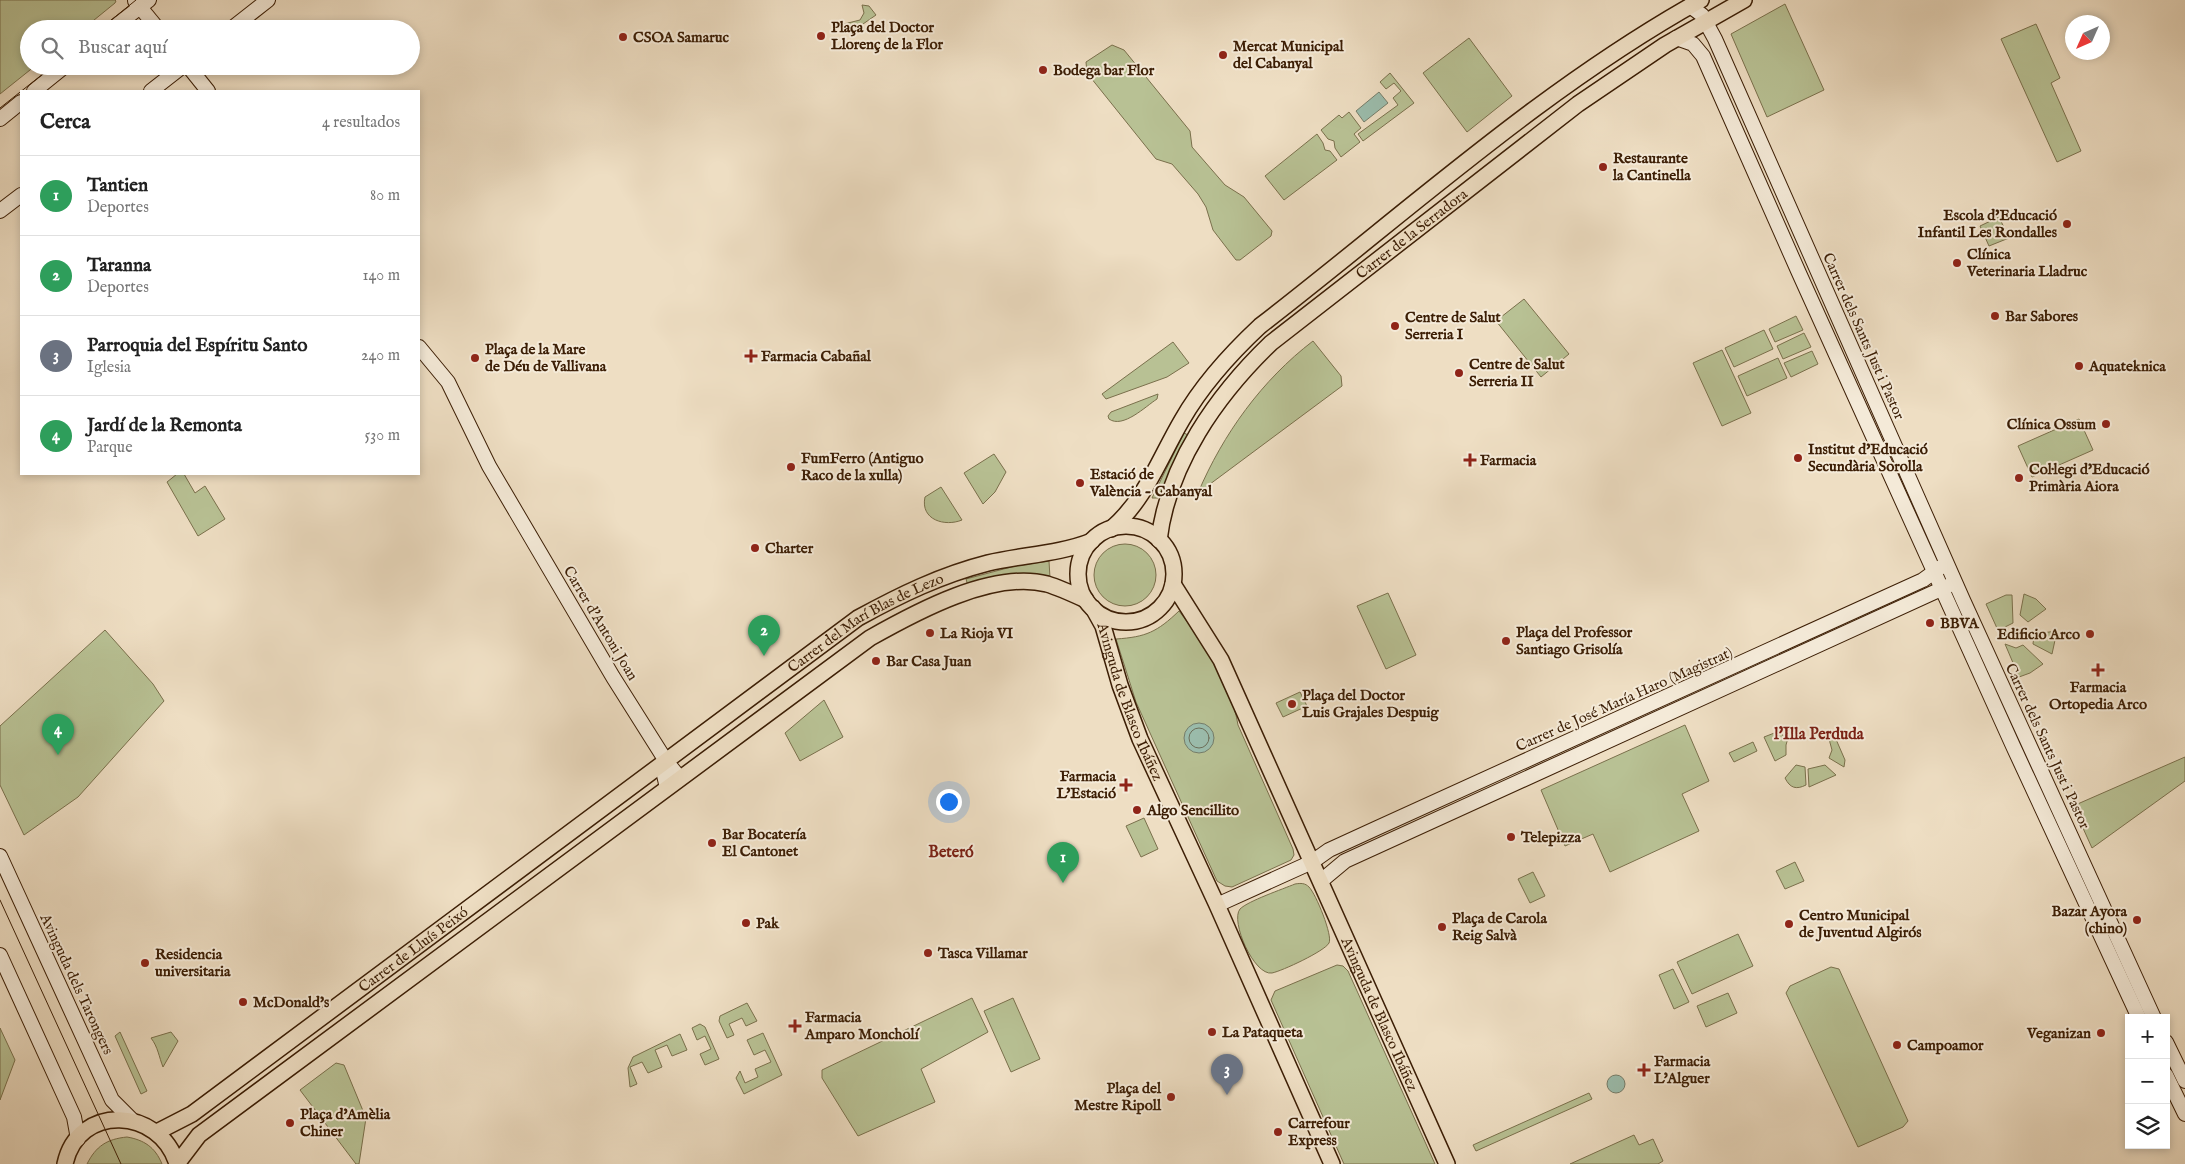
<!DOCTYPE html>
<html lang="es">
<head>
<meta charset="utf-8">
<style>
	:root { --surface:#fff; --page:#f6f6f6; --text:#222; --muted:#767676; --line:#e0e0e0; --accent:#b45309 }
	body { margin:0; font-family:"IM FELL English",serif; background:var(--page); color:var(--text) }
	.controls { position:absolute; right:15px; bottom:15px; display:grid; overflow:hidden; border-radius:0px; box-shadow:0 2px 8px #0003 }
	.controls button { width:45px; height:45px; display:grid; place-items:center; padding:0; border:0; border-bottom:1px solid var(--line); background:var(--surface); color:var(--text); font:25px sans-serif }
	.compass { position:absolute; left:2065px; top:15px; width:45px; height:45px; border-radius:50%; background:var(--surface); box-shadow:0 2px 8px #0003; rotate:225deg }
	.you { position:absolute; left:948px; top:801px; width:18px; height:18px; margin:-12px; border:4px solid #fff; border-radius:50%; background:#1a73e8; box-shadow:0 0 0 8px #1a73e833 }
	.badge { display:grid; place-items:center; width:32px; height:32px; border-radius:50%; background:var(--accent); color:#fff; font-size:16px; font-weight:700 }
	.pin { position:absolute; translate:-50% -41px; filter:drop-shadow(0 1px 2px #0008) }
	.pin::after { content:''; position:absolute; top:26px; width:18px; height:15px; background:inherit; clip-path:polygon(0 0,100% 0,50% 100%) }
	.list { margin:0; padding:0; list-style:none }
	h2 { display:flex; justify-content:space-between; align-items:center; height:65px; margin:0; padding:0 20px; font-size:21px }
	h2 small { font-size:16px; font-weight:400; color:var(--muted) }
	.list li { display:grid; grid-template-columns:32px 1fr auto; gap:15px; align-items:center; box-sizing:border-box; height:80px; padding:0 20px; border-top:1px solid var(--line) }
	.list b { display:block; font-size:19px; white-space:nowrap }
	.list p { margin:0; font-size:16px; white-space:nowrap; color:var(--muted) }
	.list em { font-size:16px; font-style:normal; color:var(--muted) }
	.icon { flex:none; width:28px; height:28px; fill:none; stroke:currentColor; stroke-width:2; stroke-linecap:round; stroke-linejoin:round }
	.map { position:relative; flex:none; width:2185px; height:1164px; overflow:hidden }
	.search { position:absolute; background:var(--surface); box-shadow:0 2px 8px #0003; left:20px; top:20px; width:400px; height:55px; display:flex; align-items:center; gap:12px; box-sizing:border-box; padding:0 18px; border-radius:28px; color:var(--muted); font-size:19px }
	.panel { position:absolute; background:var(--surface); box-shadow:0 2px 8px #0003; left:20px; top:90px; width:400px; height:385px; border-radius:0px }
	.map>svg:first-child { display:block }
	.green { fill:#b8c194; stroke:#7a704c }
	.water { fill:#9bbdad; stroke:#757d6a }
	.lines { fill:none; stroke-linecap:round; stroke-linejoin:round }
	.shore { stroke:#6c6e59; stroke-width:1 }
	.secondary-casing { stroke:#3c1e05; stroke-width:16 }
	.primary-casing { stroke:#3c1e05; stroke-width:18 }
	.secondary { stroke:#f4ead8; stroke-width:14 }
	.primary { stroke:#eedec3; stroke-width:15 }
	.tram { stroke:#3c1e05; stroke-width:1 }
	.poi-dot { fill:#8f2418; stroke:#f4ead8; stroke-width:2 }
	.labels { text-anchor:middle; stroke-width:4; stroke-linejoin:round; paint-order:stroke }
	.poi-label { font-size:15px; font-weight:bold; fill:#3c1e05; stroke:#f4ead8; text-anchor:start }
	.street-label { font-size:15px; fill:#3c1e05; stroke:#f4ead8 }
	.neighbourhood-label { font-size:16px; font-weight:bold; fill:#7a1f14; stroke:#f4ead8 }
</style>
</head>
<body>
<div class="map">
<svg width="2185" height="1164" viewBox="0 0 2185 1164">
	<rect width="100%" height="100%" fill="#eedec3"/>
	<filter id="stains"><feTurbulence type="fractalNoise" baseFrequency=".004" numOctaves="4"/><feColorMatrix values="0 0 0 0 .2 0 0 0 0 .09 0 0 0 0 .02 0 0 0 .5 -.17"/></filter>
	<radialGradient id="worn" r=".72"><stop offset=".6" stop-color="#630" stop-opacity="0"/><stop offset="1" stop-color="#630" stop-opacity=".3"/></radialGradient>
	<g class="green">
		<polygon points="0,0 115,0 116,1 115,3 83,29 29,29 29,66 35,66 0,94"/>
		<polygon points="1785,4 1824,90 1767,117 1731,34"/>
		<polygon points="862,5 869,6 876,15 850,33 844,24 860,20 864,13"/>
		<polygon points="2036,24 2060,78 2051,83 2081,151 2057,162 2001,39"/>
		<polygon points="1469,38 1512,96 1467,132 1423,73"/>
		<polygon points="1112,45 1124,50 1190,131 1192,147 1225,185 1244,197 1272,231 1271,236 1240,260 1236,260 1213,230 1206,207 1198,194 1172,164 1156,159 1087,73 1086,62"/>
		<polygon points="1390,73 1414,103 1363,141 1358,134 1398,105 1393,98 1401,91 1394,83 1386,89 1380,82"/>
		<polygon points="1349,112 1361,128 1354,134 1360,142 1341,157 1335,148 1334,141 1328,139 1321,130 1339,115 1342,118"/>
		<polygon points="1317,134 1323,143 1325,150 1330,151 1337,160 1284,200 1265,176"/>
		<polygon points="1999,217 2009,238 1989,246 1980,226"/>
		<polygon points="1524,299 1569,354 1541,377 1496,321"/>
		<polygon points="1796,316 1803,330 1775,342 1769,329"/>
		<polygon points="1764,330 1773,349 1734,367 1725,348"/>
		<polygon points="1804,333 1811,347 1783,359 1777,346"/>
		<path d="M 1313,341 L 1341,376 L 1342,386 L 1198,493 C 1223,434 1262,380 1313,341 Z"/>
		<polygon points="1173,342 1189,363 1167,377 1106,399 1102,394"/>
		<polygon points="1722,350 1751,413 1722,426 1693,363"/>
		<polygon points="1812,351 1818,364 1791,377 1784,363"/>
		<polygon points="1778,358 1787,378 1747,396 1738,376"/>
		<path d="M 1158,394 L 1157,399 C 1146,406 1123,429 1109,419 L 1108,416 L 1111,412 Z"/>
		<polygon points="2079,419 2093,450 2032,477 2018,446"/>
		<polygon points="1184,433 1188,435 1158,498 1152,498"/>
		<polygon points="994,454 1006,472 995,492 983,504 964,473"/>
		<polygon points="177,474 184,474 195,493 205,486 225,519 198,536 167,482"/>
		<path d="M 941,487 L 962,520 C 945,527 920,520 925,497 Z"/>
		<circle cx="1125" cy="575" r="31"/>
		<polygon points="1049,561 1050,578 1025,574 968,586 966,579 1015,566"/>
		<polygon points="1388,593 1416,655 1386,669 1357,606"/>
		<polygon points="2024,594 2036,599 2046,609 2028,622 2020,615"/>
		<polygon points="2006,595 2012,595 2013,623 2005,627 2001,637 1986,604"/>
		<path d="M 1179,611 C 1205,645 1231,683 1238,725 L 1293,849 L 1294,855 L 1291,860 L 1232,887 L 1225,886 L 1217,881 L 1136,702 L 1116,639 C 1146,637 1157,632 1179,611 Z"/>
		<polygon points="105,630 153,684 164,701 78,797 24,835 0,785 0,726"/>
		<polygon points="2057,631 2052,654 2033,644 2034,634"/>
		<polygon points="2005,644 2016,648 2023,645 2043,664 2030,673 2019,677"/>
		<polygon points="1300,692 1307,706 1283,717 1276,703"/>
		<polygon points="824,700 843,737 800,761 785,733"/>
		<polygon points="1685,725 1709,781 1682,794 1699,831 1610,872 1593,834 1565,846 1541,790"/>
		<polygon points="1777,732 1788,738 1786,745 1786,755 1775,761 1764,737"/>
		<polygon points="1835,737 1845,760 1844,767 1829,758 1832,750 1829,739"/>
		<polygon points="1753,742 1757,751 1734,762 1729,753"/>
		<polygon points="2185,757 2185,781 2092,848 2073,806"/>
		<path d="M 1796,765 L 1805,767 L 1806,785 C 1796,790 1790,788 1785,778 Z"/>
		<polygon points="1825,765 1836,775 1809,787 1808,769"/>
		<polygon points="1144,818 1158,849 1141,857 1126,826"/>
		<polygon points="1795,862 1804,881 1785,889 1776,871"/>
		<polygon points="1533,872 1545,896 1530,903 1518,879"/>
		<path d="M 1295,884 C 1301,883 1305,883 1309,887 C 1316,894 1333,936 1329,943 C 1325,951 1282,971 1272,973 C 1254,976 1230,921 1240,909 C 1248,901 1283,889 1295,884 Z"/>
		<polygon points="1738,934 1753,966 1692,994 1677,962"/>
		<polygon points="1337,965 1343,966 1348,971 1435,1164 1344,1164 1271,1000 1275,991"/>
		<polygon points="1831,967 1839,969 1908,1121 1903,1127 1858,1147 1786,993 1790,986"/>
		<polygon points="1673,969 1689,1002 1674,1009 1659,975"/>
		<polygon points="1728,993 1737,1013 1706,1027 1697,1006"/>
		<polygon points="972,998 988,1032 921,1069 935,1102 858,1136 822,1078 822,1070"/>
		<polygon points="1013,998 1040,1059 1011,1072 984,1011"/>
		<polygon points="747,1003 757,1021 746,1026 742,1018 729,1024 734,1035 727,1038 719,1021 720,1016"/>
		<polygon points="700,1024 705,1027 719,1059 705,1065 700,1054 711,1049 705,1036 697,1040 692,1028"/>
		<polygon points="0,1028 15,1060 0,1100"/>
		<polygon points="120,1032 147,1091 141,1094 115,1036"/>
		<path d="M 171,1032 L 178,1041 L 163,1067 C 159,1057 158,1047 151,1038 Z"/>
		<polygon points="763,1033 782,1075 744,1094 736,1078 740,1071 745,1083 758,1077 755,1069 771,1062 765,1050 754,1055 747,1040"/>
		<polygon points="680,1034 687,1050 672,1056 667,1045 655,1050 662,1067 648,1073 642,1062 630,1067 637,1084 630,1087 628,1068 633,1057"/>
		<polygon points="336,1063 344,1065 366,1118 359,1164 356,1164 300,1090"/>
		<polygon points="1589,1093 1592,1099 1476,1151 1473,1145"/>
		<polygon points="1634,1135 1639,1145 1653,1139 1663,1161 1658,1164 1570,1164"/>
		<path d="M 127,1137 C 144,1140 155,1147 162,1164 L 87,1164 C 96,1146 107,1139 127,1137 Z"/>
	</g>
	<g class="water">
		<polygon points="1379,92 1388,103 1364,122 1356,111"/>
		<circle cx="1199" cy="738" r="15"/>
		<circle cx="1616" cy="1084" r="9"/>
	</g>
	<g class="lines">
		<circle class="shore" cx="1199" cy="738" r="10"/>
		<g class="secondary-casing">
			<g id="secondary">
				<polyline points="135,1 158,29"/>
				<polyline points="1690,6 1702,15 1715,39 1963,600 2154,1018"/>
				<polyline points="112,29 149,0"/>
				<polyline points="231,29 268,0"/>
				<polyline points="1676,38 1693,44 1703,56 1799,273 2013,746 2139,1018"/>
				<polyline points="188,66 208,91"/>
				<polyline points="34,91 65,66"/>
				<polyline points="151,91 183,66"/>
				<polyline points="0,119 21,102"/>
				<polyline points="0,211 21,195"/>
				<polyline points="419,347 448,382 489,466 613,677 666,761 675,772 677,781"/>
				<polyline points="666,761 664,775 667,788"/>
				<polyline points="0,856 112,1100 132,1120"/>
				<polyline points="1321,881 1345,861 1950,585"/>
				<polyline points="1217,905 1312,862 1329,850 1377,828 1923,580 1941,567"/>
				<polyline points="0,955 74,1117 78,1139"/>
				<polyline points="2166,1042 2185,1081"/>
				<polyline points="2166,1075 2185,1114"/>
			</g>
		</g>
		<g class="primary-casing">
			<g id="primary">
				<circle cx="1126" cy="574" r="48"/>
				<path d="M 1111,529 C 1146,499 1159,459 1182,420 C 1202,385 1230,354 1260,326 C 1404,215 1541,89 1701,0"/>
				<path id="s1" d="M 1159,540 C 1168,464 1217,395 1271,343 L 1578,104 L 1665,45 L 1744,0"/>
				<path id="s2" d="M 1173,584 L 1221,660 L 1447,1164"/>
				<path id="s3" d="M 1093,608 L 1103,626 L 1120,685 L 1140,739 L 1217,905 L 1332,1164"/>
				<path id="s4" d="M 157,1132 L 192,1114 L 858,618 C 900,595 941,575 988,563 C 1022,555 1059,554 1092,541"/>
				<path d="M 65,1164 C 78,1103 160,1107 177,1164"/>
				<path d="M 177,1164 L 199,1135 L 870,638 C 916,612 993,570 1047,584 C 1060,588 1073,594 1086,600"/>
			</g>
		</g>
		<use href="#secondary" class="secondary"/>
		<use href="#primary" class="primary"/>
		<g class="tram">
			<polyline points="100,29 136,0"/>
			<polyline points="0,108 53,66"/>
			<polyline points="0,900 121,1164"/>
		</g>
	</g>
	<g class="poi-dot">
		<circle cx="821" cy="36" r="5"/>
		<circle cx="623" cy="37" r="5"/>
		<circle cx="1223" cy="55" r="5"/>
		<circle cx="1043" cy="70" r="5"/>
		<circle cx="1603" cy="167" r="5"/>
		<circle cx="2067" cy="224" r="5"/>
		<circle cx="1957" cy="263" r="5"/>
		<circle cx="1995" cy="316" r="5"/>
		<circle cx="1395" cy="326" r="5"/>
		<path d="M748.5 348.5h5v5h5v5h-5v5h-5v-5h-5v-5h5z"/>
		<circle cx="475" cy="358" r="5"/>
		<circle cx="2079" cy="366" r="5"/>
		<circle cx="1459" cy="373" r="5"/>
		<circle cx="2106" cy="424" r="5"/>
		<circle cx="1798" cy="458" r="5"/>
		<path d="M1467.5 452.5h5v5h5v5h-5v5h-5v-5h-5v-5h5z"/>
		<circle cx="791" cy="467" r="5"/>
		<circle cx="2019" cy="478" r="5"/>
		<circle cx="1080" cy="483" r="5"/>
		<circle cx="755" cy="548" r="5"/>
		<circle cx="1930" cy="623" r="5"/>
		<circle cx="930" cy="633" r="5"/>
		<circle cx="2090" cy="634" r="5"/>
		<circle cx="1506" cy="641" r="5"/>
		<circle cx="876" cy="661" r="5"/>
		<path d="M2095.5 662.5h5v5h5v5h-5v5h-5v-5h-5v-5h5z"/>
		<circle cx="1292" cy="704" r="5"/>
		<path d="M1123.5 777.5h5v5h5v5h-5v5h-5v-5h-5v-5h5z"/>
		<circle cx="1137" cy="810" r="5"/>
		<circle cx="1511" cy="837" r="5"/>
		<circle cx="712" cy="843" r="5"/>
		<circle cx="2137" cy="920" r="5"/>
		<circle cx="746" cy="923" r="5"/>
		<circle cx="1789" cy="924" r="5"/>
		<circle cx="1442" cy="927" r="5"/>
		<circle cx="928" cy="953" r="5"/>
		<circle cx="145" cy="963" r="5"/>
		<circle cx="243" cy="1002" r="5"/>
		<path d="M792.5 1018.5h5v5h5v5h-5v5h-5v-5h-5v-5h5z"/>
		<circle cx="1212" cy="1032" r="5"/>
		<circle cx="2101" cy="1033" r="5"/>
		<circle cx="1897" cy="1045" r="5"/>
		<path d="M1641.5 1062.5h5v5h5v5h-5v5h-5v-5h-5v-5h5z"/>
		<circle cx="1171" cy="1097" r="5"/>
		<circle cx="290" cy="1123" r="5"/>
		<circle cx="1278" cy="1132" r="5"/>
	</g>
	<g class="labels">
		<g class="poi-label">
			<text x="831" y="32">Plaça del Doctor<tspan x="831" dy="17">Llorenç de la Flor</tspan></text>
			<text x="633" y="42">CSOA Samaruc</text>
			<text x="1233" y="51">Mercat Municipal<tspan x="1233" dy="17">del Cabanyal</tspan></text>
			<text x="1053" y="75">Bodega bar Flor</text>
			<text x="1613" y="163">Restaurante<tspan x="1613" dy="17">la Cantinella</tspan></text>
			<text x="2057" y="220" text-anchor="end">Escola d'Educació<tspan x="2057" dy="17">Infantil Les Rondalles</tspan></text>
			<text x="1967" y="259">Clínica<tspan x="1967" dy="17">Veterinaria Lladruc</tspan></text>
			<text x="2005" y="321">Bar Sabores</text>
			<text x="1405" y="322">Centre de Salut<tspan x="1405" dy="17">Serreria I</tspan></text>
			<text x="485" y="354">Plaça de la Mare<tspan x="485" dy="17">de Déu de Vallivana</tspan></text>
			<text x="761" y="361">Farmacia Cabañal</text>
			<text x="1469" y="369">Centre de Salut<tspan x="1469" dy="17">Serreria II</tspan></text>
			<text x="2089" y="371">Aquateknica</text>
			<text x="2096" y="429" text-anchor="end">Clínica Ossum</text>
			<text x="1808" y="454">Institut d'Educació<tspan x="1808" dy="17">Secundària Sorolla</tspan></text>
			<text x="801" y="463">FumFerro (Antiguo<tspan x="801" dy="17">Raco de la xulla)</tspan></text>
			<text x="1480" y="465">Farmacia</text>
			<text x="2029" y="474">Col·legi d'Educació<tspan x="2029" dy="17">Primària Aiora</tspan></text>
			<text x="1090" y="479">Estació de<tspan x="1090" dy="17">València - Cabanyal</tspan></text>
			<text x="765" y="553">Charter</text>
			<text x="1940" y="628">BBVA</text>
			<text x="1516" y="637">Plaça del Professor<tspan x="1516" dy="17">Santiago Grisolía</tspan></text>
			<text x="940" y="638">La Rioja VI</text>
			<text x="2080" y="639" text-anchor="end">Edificio Arco</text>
			<text x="886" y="666">Bar Casa Juan</text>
			<text x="2098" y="692" text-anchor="middle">Farmacia<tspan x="2098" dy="17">Ortopedia Arco</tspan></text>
			<text x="1302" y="700">Plaça del Doctor<tspan x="1302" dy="17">Luis Grajales Despuig</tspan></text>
			<text x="1116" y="781" text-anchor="end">Farmacia<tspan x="1116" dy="17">L'Estació</tspan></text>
			<text x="1147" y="815">Algo Sencillito</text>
			<text x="722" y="839">Bar Bocatería<tspan x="722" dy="17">El Cantonet</tspan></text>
			<text x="1521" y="842">Telepizza</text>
			<text x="2127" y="916" text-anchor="end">Bazar Ayora<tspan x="2127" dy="17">(chino)</tspan></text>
			<text x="1799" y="920">Centro Municipal<tspan x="1799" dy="17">de Juventud Algirós</tspan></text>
			<text x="1452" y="923">Plaça de Carola<tspan x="1452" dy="17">Reig Salvà</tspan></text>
			<text x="756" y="928">Pak</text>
			<text x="938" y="958">Tasca Villamar</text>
			<text x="155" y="959">Residencia<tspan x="155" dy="17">universitaria</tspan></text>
			<text x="253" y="1007">McDonald's</text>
			<text x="805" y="1022">Farmacia<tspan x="805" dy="17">Amparo Moncholí</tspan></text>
			<text x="1222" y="1037">La Pataqueta</text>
			<text x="2091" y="1038" text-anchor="end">Veganizan</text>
			<text x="1907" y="1050">Campoamor</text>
			<text x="1654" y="1066">Farmacia<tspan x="1654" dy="17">L'Alguer</tspan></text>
			<text x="1161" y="1093" text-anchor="end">Plaça del<tspan x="1161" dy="17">Mestre Ripoll</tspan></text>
			<text x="300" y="1119">Plaça d'Amèlia<tspan x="300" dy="17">Chiner</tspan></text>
			<text x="1288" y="1128">Carrefour<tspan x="1288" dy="17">Express</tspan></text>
		</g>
		<g class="street-label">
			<text dy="5" stroke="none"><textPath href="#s1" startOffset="409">Carrer de la Serradora</textPath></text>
			<text transform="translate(1864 336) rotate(66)" y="5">Carrer dels Sants Just i Pastor</text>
			<text transform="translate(601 623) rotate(59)" y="5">Carrer d'Antoni Joan</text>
			<text dy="5" stroke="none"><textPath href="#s4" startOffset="874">Carrer del Marí Blas de Lezo</textPath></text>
			<text transform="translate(1624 699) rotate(-24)" y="5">Carrer de José María Haro (Magistrat)</text>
			<text dy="5" stroke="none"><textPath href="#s3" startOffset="101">Avinguda de Blasco Ibáñez</textPath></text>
			<text transform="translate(2048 746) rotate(65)" y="5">Carrer dels Sants Just i Pastor</text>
			<text dy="5" stroke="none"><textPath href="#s4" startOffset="315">Carrer de Lluís Peixó</textPath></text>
			<text transform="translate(77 984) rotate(65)" y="5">Avinguda dels Tarongers</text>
			<text dy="5" stroke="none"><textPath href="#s2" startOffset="478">Avinguda de Blasco Ibáñez</textPath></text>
		</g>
		<g class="neighbourhood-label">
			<text x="1819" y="739">l'Illa Perduda</text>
			<text x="951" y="857">Beteró</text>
		</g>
	</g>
	<rect width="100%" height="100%" filter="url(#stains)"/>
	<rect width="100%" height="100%" fill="url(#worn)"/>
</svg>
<div class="controls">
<button>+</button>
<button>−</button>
<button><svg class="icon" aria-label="layers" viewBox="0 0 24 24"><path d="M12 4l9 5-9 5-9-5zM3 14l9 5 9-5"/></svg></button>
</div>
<svg class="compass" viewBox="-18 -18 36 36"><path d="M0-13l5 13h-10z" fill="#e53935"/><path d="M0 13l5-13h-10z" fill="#767676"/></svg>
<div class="you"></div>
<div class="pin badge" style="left:1063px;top:883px;background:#2e9e5b">1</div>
<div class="pin badge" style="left:764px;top:656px;background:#2e9e5b">2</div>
<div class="pin badge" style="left:1227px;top:1095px;background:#6b7280">3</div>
<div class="pin badge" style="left:58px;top:755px;background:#2e9e5b">4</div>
<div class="search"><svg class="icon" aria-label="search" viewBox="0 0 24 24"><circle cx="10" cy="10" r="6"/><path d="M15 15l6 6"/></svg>Buscar aquí</div>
<section class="panel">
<h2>Cerca<small>4 resultados</small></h2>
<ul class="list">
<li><span class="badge" style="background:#2e9e5b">1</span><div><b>Tantien</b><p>Deportes</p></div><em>80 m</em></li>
<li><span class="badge" style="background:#2e9e5b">2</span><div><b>Taranna</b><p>Deportes</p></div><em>140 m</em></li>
<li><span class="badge" style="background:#6b7280">3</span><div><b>Parroquia del Espíritu Santo</b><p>Iglesia</p></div><em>240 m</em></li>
<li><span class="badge" style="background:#2e9e5b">4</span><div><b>Jardí de la Remonta</b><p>Parque</p></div><em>530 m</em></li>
</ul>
</section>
</div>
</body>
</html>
